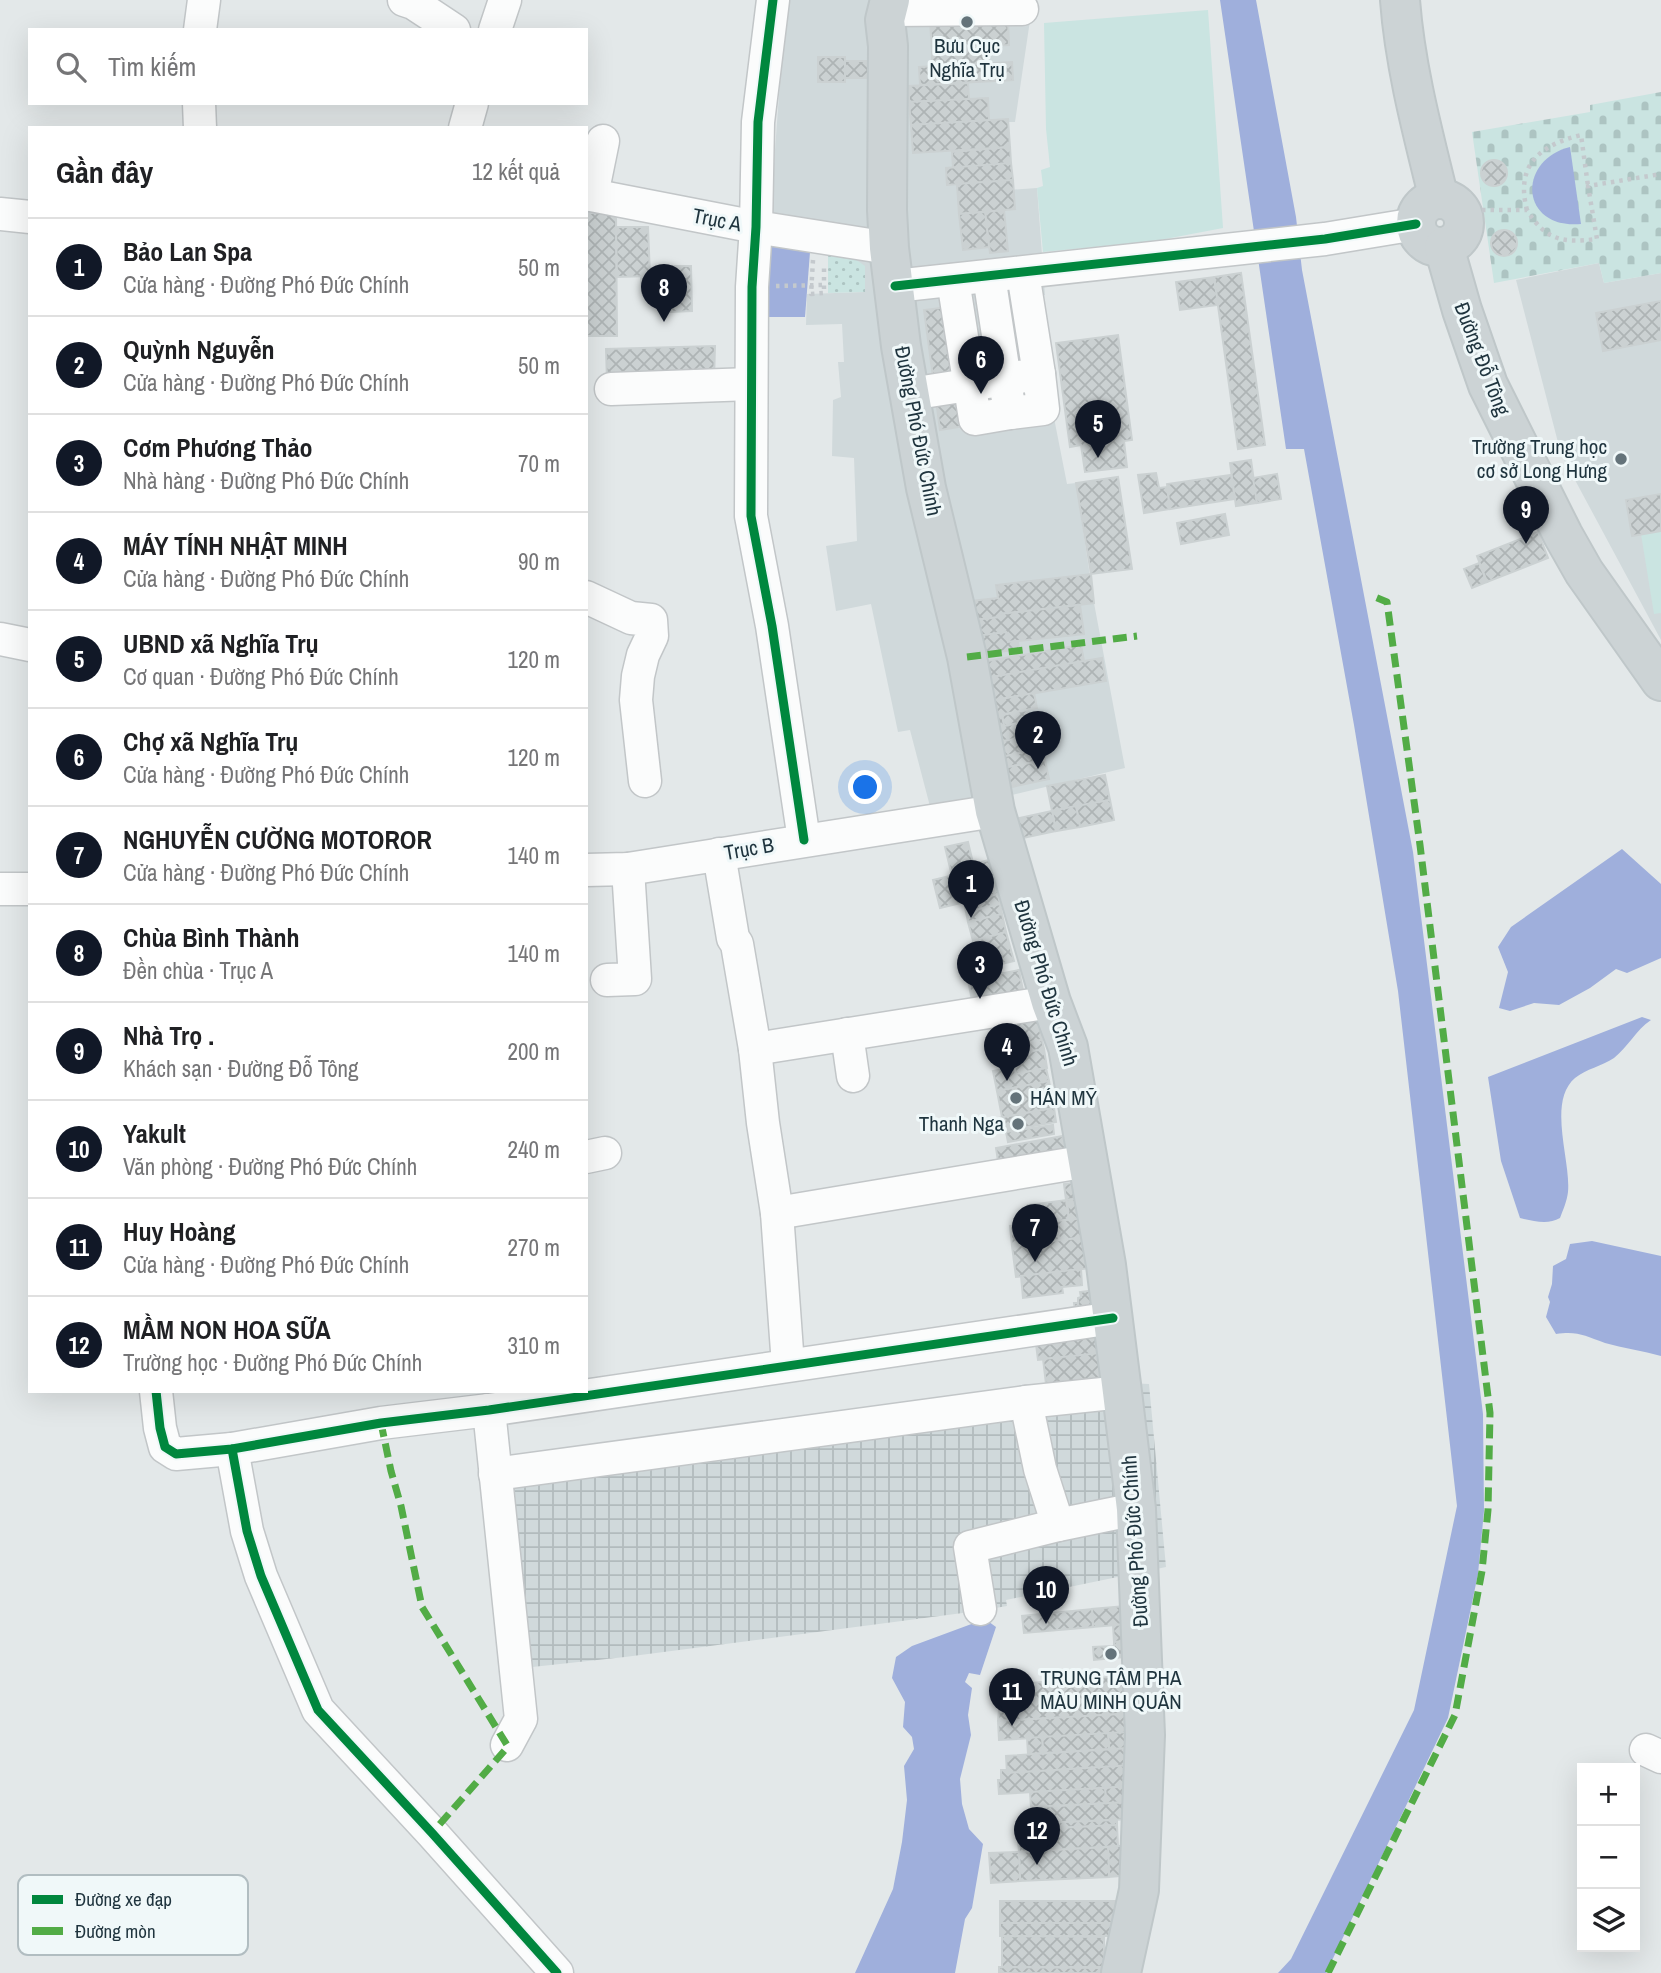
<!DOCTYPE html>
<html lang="vi">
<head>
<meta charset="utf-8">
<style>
	:root { --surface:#fff; --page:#f2f2f2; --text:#202124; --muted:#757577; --line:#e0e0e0; --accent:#111827 }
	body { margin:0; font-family:"Archivo Narrow",sans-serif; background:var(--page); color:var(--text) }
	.controls { position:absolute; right:21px; bottom:21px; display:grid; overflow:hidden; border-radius:0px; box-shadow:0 7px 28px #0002 }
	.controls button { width:63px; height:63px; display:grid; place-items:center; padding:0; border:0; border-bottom:2px solid var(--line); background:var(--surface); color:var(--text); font:35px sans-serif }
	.you { position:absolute; left:866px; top:788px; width:24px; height:24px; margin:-18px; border:5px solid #fff; border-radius:50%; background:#1a73e8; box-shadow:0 0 0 10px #1a73e833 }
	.badge { display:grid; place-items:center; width:46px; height:46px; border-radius:50%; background:var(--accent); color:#fff; font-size:23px; font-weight:700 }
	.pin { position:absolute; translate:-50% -58px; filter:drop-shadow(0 2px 4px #0008) }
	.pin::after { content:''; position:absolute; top:37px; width:24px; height:21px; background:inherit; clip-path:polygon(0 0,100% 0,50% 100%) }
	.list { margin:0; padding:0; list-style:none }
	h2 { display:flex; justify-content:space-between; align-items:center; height:91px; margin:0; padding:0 28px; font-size:30px }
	h2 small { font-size:23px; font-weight:400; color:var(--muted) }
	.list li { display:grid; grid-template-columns:46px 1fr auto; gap:21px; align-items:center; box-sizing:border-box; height:98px; padding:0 28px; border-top:2px solid var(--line) }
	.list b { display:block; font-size:26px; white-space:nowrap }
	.list p { margin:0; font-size:23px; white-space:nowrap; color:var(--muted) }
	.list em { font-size:23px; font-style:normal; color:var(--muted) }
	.icon { flex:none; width:38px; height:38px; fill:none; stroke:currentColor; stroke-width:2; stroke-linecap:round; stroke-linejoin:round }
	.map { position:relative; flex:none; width:1661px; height:1973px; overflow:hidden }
	.search { position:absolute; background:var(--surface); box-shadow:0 7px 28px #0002; left:28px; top:28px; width:560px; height:77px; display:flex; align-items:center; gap:18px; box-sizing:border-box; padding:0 24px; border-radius:0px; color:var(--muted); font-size:26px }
	.panel { position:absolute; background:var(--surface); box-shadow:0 7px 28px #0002; left:28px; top:126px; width:560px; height:1267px; border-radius:0px }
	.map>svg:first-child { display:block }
	.built { fill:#d0d9db }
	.industrial { fill:url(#industrial-grid) }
	.grass { fill:url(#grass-dots) }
	.cemetery { fill:url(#cemetery-stones) }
	.park { fill:#cae4e1 }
	.water { fill:#9fafdc }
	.building { fill:url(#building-cross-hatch); stroke:#cbd1d2; stroke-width:2 }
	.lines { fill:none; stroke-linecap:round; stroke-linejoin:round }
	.minor-casing { stroke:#c2c6c8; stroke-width:35 }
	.major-casing { stroke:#bfc7c9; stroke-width:42 }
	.path { stroke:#c4c9cd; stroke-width:4.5; stroke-dasharray:3.5 5; stroke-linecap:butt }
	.minor { stroke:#fbfcfc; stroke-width:32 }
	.major { stroke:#ccd3d5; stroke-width:38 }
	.quiet { stroke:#52ac46; stroke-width:7; stroke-dasharray:14 7; stroke-linecap:butt }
	.cycleway-casing { stroke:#f0f8f9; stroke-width:13 }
	.cycleway { stroke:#00873e; stroke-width:9 }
	.poi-dot { fill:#64737a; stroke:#f0f8f9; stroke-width:2.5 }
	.labels { text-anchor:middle; stroke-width:6; stroke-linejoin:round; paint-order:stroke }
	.poi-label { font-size:21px; fill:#1f343e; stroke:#f0f8f9 }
	.street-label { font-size:21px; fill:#1f343e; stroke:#f0f8f9 }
	.key { fill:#f0f8f9; stroke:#b1bdc1; stroke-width:2 }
	.key-label { font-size:19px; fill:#1f343e }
</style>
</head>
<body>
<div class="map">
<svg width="1661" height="1973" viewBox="0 0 1661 1973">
	<defs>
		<pattern id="industrial-grid" width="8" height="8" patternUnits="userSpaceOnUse" patternTransform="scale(1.75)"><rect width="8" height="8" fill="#d0d9db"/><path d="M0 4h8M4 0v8" fill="none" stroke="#b2bbbd"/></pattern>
		<pattern id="grass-dots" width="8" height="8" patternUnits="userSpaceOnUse" patternTransform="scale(1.75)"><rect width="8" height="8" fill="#cae4e1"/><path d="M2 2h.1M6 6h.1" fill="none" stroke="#adc4c2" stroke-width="1.8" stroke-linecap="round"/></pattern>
		<pattern id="cemetery-stones" width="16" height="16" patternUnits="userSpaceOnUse" patternTransform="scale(1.75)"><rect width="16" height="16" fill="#cae4e1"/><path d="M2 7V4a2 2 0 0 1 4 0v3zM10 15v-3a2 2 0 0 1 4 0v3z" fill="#adc4c2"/></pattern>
		<pattern id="building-cross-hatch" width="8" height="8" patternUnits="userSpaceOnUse" patternTransform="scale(1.75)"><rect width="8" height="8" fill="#cbd1d2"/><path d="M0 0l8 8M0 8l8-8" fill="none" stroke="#aeb4b5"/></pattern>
	</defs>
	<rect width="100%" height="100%" fill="#e3e8e9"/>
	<g class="built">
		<polygon points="786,0 1033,0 1015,122 958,122 965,193 1037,188 1045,295 1030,296 1067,484 1076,483 1094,603 1125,768 932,814 910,730 898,732 871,604 836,611 826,546 857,541 854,458 832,456 833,400 841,397 838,362 844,362 842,324 806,325 807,294 865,292 855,259 768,245"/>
		<polygon points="1599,263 1604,283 1661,273 1661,640 1561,454 1516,280"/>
	</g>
	<polygon class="industrial" points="1129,1383 1149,1384 1166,1567 1006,1600 1007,1606 978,1611 625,1657 523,1668 495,1474"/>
	<polygon class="grass" points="828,255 855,259 865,266 865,292 828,293"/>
	<polygon class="cemetery" points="1661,92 1661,273 1604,283 1599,263 1494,283 1472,132 1590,112 1590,105"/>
	<g class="park">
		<polygon points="1208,10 1223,228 1155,241 1043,252 1037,188 1043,186 1041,170 1050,167 1046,129 1044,23"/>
		<polygon points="1661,531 1661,613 1654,614 1641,534"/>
	</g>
	<g class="water">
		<polygon points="1220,0 1256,0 1296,217 1302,270 1413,852 1483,1414 1484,1511 1478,1574 1448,1718 1326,1973 1278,1973 1291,1959 1414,1710 1457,1506 1398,991 1354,725 1304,449 1286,449"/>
		<path d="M 1570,147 L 1581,224 C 1519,229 1517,160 1570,147 Z"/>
		<polygon points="768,245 810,252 805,317 756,317"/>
		<polygon points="1622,849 1661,884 1661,958 1627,973 1616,969 1590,988 1559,1005 1534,1003 1510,1011 1499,1008 1508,972 1498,947 1511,927"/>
		<path d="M 1642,1017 L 1651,1020 C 1636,1030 1628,1047 1614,1058 C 1602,1066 1586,1069 1575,1078 C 1547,1102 1571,1160 1568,1192 C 1567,1201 1563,1210 1560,1218 C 1548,1225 1533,1221 1520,1218 L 1501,1161 L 1488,1077 Z"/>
		<path d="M 1592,1241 L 1661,1256 L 1661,1356 C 1643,1351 1623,1348 1605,1343 C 1584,1336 1579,1331 1556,1334 L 1546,1317 L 1550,1302 L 1548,1297 L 1552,1284 L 1553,1266 L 1566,1259 L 1570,1244 Z"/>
		<polygon points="985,1619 996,1627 980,1675 969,1673 965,1682 972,1688 968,1715 971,1735 960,1779 962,1804 969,1829 983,1844 972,1908 965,1919 955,1973 855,1973 893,1889 902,1842 907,1800 904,1766 914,1749 912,1737 903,1727 905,1702 892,1678 896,1657 912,1646"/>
	</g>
	<g class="building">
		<polygon points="1008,19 1009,45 932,49 930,22"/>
		<polygon points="988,46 989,63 932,66 932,49"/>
		<rect x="818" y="57" width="27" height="25"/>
		<rect x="845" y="61" width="24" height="17"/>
		<polygon points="1012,62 1013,80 920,85 919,67"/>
		<polygon points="968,83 969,99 909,102 909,86"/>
		<polygon points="988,98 989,120 911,125 909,102"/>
		<polygon points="1008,119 1010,147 913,153 911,125"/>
		<polygon points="1010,147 1011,163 953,168 952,152"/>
		<circle cx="1494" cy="173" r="13"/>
		<polygon points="1011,163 1013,180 947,185 946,168"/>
		<polygon points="1013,180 1015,209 959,214 957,184"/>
		<polygon points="1004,210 1008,251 990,253 985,212"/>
		<polygon points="985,212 989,247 963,250 959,214"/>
		<polygon points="586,213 616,213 617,336 586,336"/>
		<polygon points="616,227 648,227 650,276 617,277"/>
		<circle cx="1504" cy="243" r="13"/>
		<polygon points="671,266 691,266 692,311 671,312 670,292 642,293 641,278 671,277"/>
		<polygon points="1241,273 1265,445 1238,449 1214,277"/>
		<polygon points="1214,277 1218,305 1180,310 1176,282"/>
		<polygon points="1661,301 1661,340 1603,351 1596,313"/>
		<polygon points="955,306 971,425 940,430 924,310"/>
		<polygon points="1118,335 1132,440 1124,441 1127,467 1085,472 1081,445 1070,447 1056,343"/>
		<polygon points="715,346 714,381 607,382 606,349"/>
		<polygon points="1251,460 1257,503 1236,506 1230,463"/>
		<polygon points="1156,473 1159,488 1167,487 1170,509 1144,513 1138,475"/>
		<polygon points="1277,474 1281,499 1257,503 1253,478"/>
		<polygon points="1231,475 1235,499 1170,509 1167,484"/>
		<polygon points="1118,477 1132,569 1091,574 1076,483"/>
		<polygon points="1661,494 1661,531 1632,536 1626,500"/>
		<polygon points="1225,514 1229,535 1181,544 1177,523"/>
		<polygon points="1538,532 1548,558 1487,582 1477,556"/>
		<polygon points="1479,563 1487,582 1472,588 1464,569"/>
		<polygon points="1091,574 1094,603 1000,614 1000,617 973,620 971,601 998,598 996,585"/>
		<polygon points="1080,605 1084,634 1008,642 1006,632 976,636 973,620 1000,617 1000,614"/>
		<polygon points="1006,632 1008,642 1018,641 1019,649 978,655 976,636"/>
		<polygon points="1081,645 1084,661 980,679 976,663"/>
		<polygon points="1102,658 1106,681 984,702 980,679"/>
		<polygon points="1034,693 1037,708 987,717 984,702"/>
		<polygon points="1028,710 1030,721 1004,726 1002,715"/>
		<polygon points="1002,715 1004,726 1030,721 1033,736 998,742 993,716"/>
		<polygon points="1033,736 1035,750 1001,757 998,742"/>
		<polygon points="1043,748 1045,760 1003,768 1001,757"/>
		<polygon points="1045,760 1049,779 1007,788 1003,768"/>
		<polygon points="1105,775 1110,800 1052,811 1047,786"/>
		<polygon points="1110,800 1114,820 1080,827 1076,806"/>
		<polygon points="1076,806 1080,827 1056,831 1052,811"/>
		<polygon points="1052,811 1056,831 1014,840 1010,820"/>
		<polygon points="968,842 974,867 951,872 945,847"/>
		<polygon points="989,860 998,894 940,908 933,880 971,871 970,868 974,867 973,864"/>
		<polygon points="998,894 1000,904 966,912 964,902"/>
		<polygon points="1000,904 1002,914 968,922 966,912"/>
		<polygon points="1002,914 1006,932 973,941 968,922"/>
		<polygon points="1006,932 1014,961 980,969 973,941"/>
		<polygon points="1019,970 1025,1001 974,1011 968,980"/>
		<polygon points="1037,1014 1042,1040 1002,1047 998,1021"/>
		<polygon points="1042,1040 1044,1049 1017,1054 1015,1045"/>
		<polygon points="1044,1049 1047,1068 1016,1074 1012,1055"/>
		<polygon points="1014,1067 1016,1074 1046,1068 1049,1081 997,1091 993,1071"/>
		<polygon points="1049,1081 1054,1108 1002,1117 997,1091"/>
		<polygon points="1054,1108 1056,1122 1000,1132 998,1118"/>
		<polygon points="1053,1125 1054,1134 1008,1142 1006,1132"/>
		<polygon points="1063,1136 1068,1162 1000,1174 996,1148"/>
		<polygon points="1079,1182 1082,1198 1066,1200 1064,1184"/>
		<polygon points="1084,1198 1086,1218 1069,1220 1067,1200"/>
		<polygon points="1066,1200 1069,1220 1031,1224 1028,1205"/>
		<polygon points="1086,1218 1088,1237 1059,1240 1056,1221"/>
		<polygon points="1056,1221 1059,1240 1029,1244 1027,1224"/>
		<polygon points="1027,1224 1029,1244 1012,1246 1010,1226"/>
		<polygon points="1095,1236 1099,1267 1016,1277 1012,1246"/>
		<polygon points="1081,1269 1082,1285 1062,1287 1063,1293 1023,1298 1021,1276"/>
		<polygon points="1095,1290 1099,1314 1076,1317 1074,1303 1078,1303 1078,1298 1081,1297 1080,1292"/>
		<polygon points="1106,1328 1108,1353 1038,1360 1035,1336"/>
		<polygon points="1100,1353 1103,1379 1046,1384 1043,1359"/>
		<polygon points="1125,1606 1127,1624 1093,1627 1092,1609"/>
		<polygon points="1092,1609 1093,1627 1024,1633 1022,1616"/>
		<polygon points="1132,1624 1133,1641 1114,1642 1113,1625"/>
		<polygon points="1133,1641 1134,1656 1094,1660 1093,1647 1114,1646 1114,1642"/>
		<polygon points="1136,1675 1138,1713 998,1721 1001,1685"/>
		<polygon points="1138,1713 1139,1732 999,1740 998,1721"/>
		<polygon points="1131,1732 1132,1748 1109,1749 1108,1733"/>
		<polygon points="1108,1733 1109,1749 1043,1753 1042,1737"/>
		<polygon points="1042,1737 1043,1753 1028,1754 1027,1738"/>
		<polygon points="1132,1748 1133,1765 1007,1773 1006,1756"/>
		<polygon points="1133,1765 1135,1786 999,1794 998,1780 1001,1780 1001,1770 1007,1770 1007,1773"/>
		<polygon points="1130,1786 1131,1802 1106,1803 1105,1788"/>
		<polygon points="1105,1788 1106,1803 1031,1807 1030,1792"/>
		<polygon points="1131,1802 1132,1819 1041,1823 1040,1807"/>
		<polygon points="1041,1820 1041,1823 1117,1820 1117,1825 1017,1830 1017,1821"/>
		<polygon points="1117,1825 1118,1846 1019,1852 1017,1830"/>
		<polygon points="1131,1845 1132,1875 1109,1877 1108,1847"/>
		<polygon points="1108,1847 1109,1877 1020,1881 1019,1852"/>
		<polygon points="1019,1852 1020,1881 991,1883 989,1853"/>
		<rect x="1000" y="1901" width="119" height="22"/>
		<rect x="1000" y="1923" width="119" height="13"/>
		<polygon points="1002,1936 1104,1937 1104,1967 1002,1967"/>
		<polygon points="999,1967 1100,1968 1100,1973 999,1973"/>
	</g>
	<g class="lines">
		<g class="minor-casing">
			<g id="minor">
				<polyline points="404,0 413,3 454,30"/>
				<polyline points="773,0 758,122 756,227 752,287 751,516 772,626 804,840"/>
				<polyline points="889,10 1022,9"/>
				<polyline points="200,30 204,0"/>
				<polyline points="495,30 505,0"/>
				<polyline points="199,103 200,128"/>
				<polyline points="465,128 472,103"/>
				<polyline points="586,194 756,227 889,248"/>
				<polyline points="592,195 603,141"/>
				<polyline points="0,214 30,217"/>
				<polyline points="953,280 975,419 1010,413 989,276"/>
				<polyline points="895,286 1325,239 1416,224"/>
				<polyline points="611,389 751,384"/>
				<polyline points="910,394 1039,374 1023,273"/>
				<polyline points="1010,413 1043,409 1039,374"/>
				<polyline points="586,597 631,618 651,620 652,636 643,655 638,676 636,700 645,781"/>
				<polyline points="0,639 30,645"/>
				<polyline points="719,854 733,938 737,944 755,1049 763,1123 777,1213 788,1365"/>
				<polyline points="586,870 628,869 995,811"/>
				<polyline points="0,889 30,889"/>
				<polyline points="607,980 635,979 628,869"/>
				<polyline points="847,1034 853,1076"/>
				<polyline points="755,1049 1051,1002"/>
				<polyline points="586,1157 605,1153"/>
				<polyline points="777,1213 1088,1161"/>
				<polyline points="156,1391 160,1428 165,1447 176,1454 232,1449 381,1423 489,1410 1113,1318"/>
				<polyline points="1026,1402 1040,1469 1058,1525 1136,1509"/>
				<polyline points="489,1410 521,1719 507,1745"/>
				<polyline points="232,1449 247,1531 261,1576 318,1710 432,1833 557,1973"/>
				<polyline points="495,1474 1026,1402 1122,1392"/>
				<polyline points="980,1609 970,1547 1058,1525"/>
				<polyline points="1646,1750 1661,1757"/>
			</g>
		</g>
		<g class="major-casing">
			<g id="major">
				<polyline points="890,0 885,20 888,46 887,210 889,248 901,346 926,488 967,657 995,811 1051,1002 1068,1047 1106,1265 1122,1392 1136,1509 1145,1735 1139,1890 1121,1973"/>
				<path d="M 1400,0 C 1405,67 1423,134 1439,199"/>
				<circle cx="1440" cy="223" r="24"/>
				<polyline points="1444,247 1462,310 1488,385 1563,535 1584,572 1661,681"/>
			</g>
		</g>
		<g class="path">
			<path d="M 1465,210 L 1527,210 C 1546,241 1563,243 1597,239 L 1588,186 L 1661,174"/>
			<path d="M 1527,210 C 1515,165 1540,145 1581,135 L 1588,186"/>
			<polyline points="813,260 811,294 824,293 824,265"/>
			<polyline points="776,286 824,285"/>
		</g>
		<use href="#minor" class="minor"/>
		<use href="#major" class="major"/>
		<g class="quiet">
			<polyline points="967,657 1137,636"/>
			<polyline points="381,1423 391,1471 401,1506 422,1607 507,1745 505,1750 432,1833"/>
			<polyline points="1328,1973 1455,1715 1482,1571 1488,1510 1490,1413 1420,845 1387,602 1375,597"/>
		</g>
		<g class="cycleway-casing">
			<g id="cycleway">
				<polyline points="773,0 758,122 756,227 752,287 751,516 772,626 804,840"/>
				<polyline points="895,286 1325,239 1416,224"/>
				<polyline points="156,1391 160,1428 165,1447 176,1454 232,1449 381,1423 489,1410 1113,1318"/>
				<polyline points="232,1449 247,1531 261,1576 318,1710 432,1833 557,1973"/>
			</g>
		</g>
		<use href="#cycleway" class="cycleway"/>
	</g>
	<g class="poi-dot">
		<circle cx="967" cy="22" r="7"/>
		<circle cx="1621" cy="459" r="7"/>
		<circle cx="1016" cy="1098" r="7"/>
		<circle cx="1018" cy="1124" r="7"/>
		<circle cx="1111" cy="1654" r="7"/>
	</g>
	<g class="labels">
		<g class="poi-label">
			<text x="967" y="53">Bưu Cục<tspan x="967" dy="24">Nghĩa Trụ</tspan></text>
			<text x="1607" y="454" text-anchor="end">Trường Trung học<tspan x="1607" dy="24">cơ sở Long Hưng</tspan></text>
			<text x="1030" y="1105" text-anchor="start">HÁN MỸ</text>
			<text x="1004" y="1131" text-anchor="end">Thanh Nga</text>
			<text x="1111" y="1685">TRUNG TÂM PHA<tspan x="1111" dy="24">MÀU MINH QUÂN</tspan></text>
		</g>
		<g class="street-label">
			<text transform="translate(717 220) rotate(11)" y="7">Trục A</text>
			<text transform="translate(1482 359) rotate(69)" y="7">Đường Đỗ Tông</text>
			<text transform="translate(918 431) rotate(79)" y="7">Đường Phó Đức Chính</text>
			<text transform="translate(749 849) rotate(-10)" y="7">Trục B</text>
			<text transform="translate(1046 983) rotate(73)" y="7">Đường Phó Đức Chính</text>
			<text transform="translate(1135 1541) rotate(-94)" y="7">Đường Phó Đức Chính</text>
		</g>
	</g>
	<rect x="18" y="1875" width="230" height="80" rx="10" class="key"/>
	<rect x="32" y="1895" width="31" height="9" fill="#00873e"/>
	<rect x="32" y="1927" width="31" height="8" fill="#52ac46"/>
	<g class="key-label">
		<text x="75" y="1906">Đường xe đạp</text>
		<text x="75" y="1938">Đường mòn</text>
	</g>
</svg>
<div class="controls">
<button>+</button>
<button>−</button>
<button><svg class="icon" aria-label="layers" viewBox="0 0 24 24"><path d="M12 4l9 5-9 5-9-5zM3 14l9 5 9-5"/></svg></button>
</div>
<div class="you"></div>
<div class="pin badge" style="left:971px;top:918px">1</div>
<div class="pin badge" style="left:1038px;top:769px">2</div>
<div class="pin badge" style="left:980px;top:999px">3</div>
<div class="pin badge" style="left:1007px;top:1081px">4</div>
<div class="pin badge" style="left:1098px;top:458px">5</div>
<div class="pin badge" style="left:981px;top:394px">6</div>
<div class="pin badge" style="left:1035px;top:1262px">7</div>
<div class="pin badge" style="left:664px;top:322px">8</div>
<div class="pin badge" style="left:1526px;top:544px">9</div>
<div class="pin badge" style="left:1046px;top:1624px">10</div>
<div class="pin badge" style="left:1012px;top:1726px">11</div>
<div class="pin badge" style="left:1037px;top:1865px">12</div>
<div class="search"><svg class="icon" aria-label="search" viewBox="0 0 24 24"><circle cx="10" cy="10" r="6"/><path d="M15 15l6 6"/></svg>Tìm kiếm</div>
<section class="panel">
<h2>Gần đây<small>12 kết quả</small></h2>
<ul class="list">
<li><span class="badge">1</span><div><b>Bảo Lan Spa</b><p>Cửa hàng · Đường Phó Đức Chính</p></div><em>50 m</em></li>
<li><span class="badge">2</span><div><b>Quỳnh Nguyễn</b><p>Cửa hàng · Đường Phó Đức Chính</p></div><em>50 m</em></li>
<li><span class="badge">3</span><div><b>Cơm Phương Thảo</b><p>Nhà hàng · Đường Phó Đức Chính</p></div><em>70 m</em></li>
<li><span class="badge">4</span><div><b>MÁY TÍNH NHẬT MINH</b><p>Cửa hàng · Đường Phó Đức Chính</p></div><em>90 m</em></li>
<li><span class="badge">5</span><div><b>UBND xã Nghĩa Trụ</b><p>Cơ quan · Đường Phó Đức Chính</p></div><em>120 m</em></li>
<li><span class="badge">6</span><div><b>Chợ xã Nghĩa Trụ</b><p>Cửa hàng · Đường Phó Đức Chính</p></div><em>120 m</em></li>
<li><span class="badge">7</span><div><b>NGHUYỄN CƯỜNG MOTOROR</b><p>Cửa hàng · Đường Phó Đức Chính</p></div><em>140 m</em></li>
<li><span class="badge">8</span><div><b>Chùa Bình Thành</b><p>Đền chùa · Trục A</p></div><em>140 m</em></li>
<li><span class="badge">9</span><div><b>Nhà Trọ .</b><p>Khách sạn · Đường Đỗ Tông</p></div><em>200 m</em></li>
<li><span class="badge">10</span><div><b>Yakult</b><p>Văn phòng · Đường Phó Đức Chính</p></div><em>240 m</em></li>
<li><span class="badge">11</span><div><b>Huy Hoàng</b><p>Cửa hàng · Đường Phó Đức Chính</p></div><em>270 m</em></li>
<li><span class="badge">12</span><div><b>MẦM NON HOA SỮA</b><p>Trường học · Đường Phó Đức Chính</p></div><em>310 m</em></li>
</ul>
</section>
</div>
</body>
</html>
